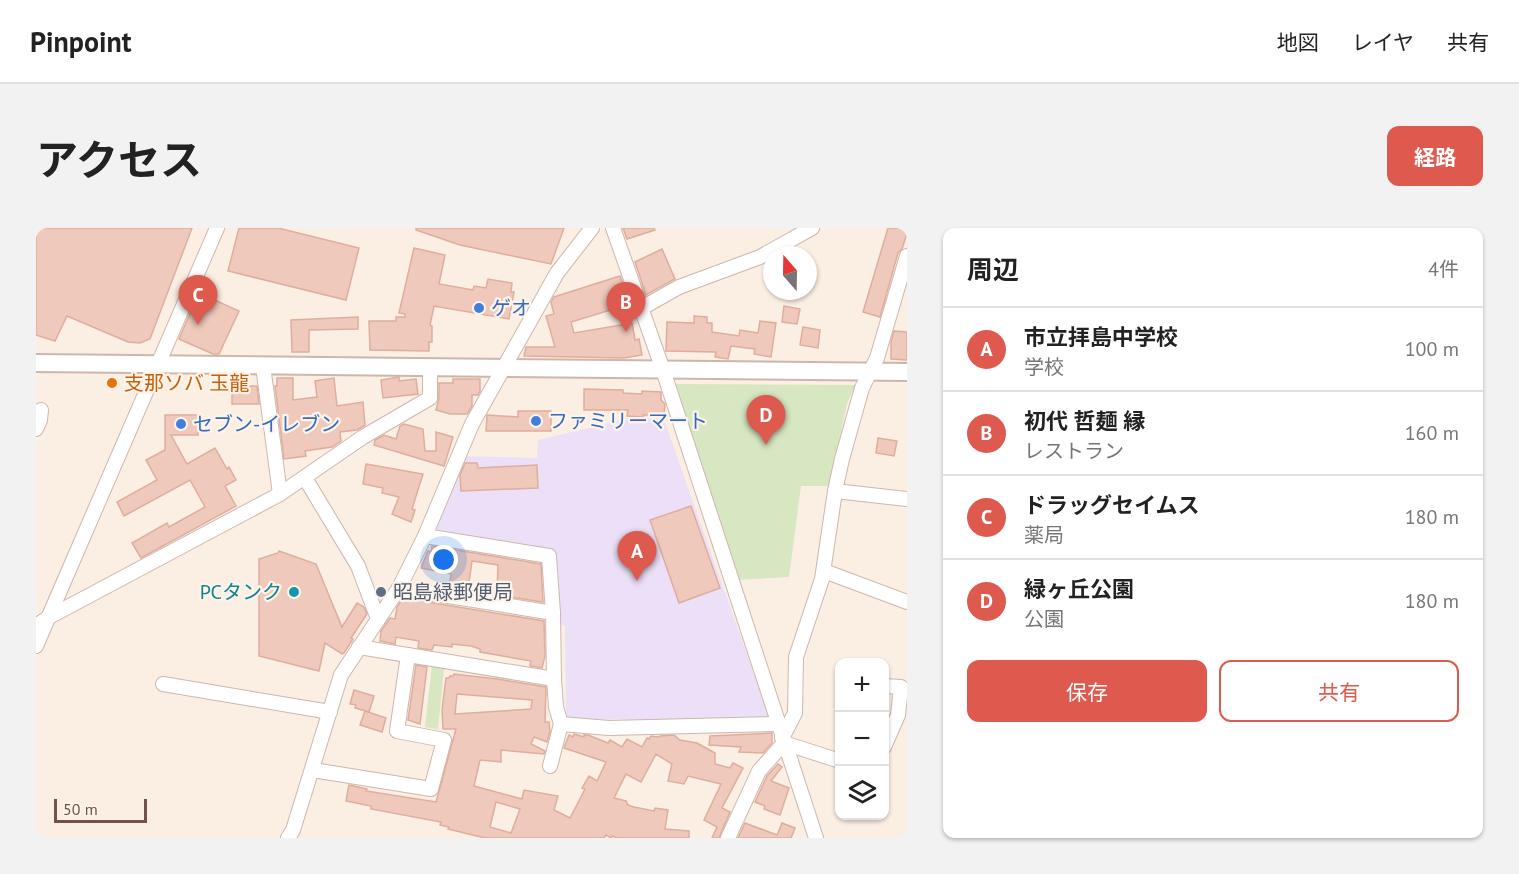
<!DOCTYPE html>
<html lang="ja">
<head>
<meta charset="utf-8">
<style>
	:root { --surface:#fff; --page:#f2f2f2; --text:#222; --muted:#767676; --line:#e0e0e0; --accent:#df5a4e }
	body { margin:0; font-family:"PT Sans","Noto Sans JP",sans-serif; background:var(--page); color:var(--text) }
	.controls { position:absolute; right:18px; bottom:18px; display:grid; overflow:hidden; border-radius:12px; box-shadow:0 2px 4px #0004 }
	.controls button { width:54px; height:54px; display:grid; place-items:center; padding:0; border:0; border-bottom:2px solid var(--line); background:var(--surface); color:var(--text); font:30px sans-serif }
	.compass { position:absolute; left:727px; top:18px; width:54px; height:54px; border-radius:50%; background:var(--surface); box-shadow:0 2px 4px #0004; rotate:340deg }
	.scale { position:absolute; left:18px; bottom:15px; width:93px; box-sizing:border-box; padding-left:6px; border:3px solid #71534a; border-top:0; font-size:16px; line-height:21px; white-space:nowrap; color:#71534a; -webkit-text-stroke:4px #fef3e9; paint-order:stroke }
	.you { position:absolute; left:408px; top:332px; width:21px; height:21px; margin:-15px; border:4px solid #fff; border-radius:50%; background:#1a73e8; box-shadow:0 0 0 9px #1a73e833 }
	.badge { display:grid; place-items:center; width:39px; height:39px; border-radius:50%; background:var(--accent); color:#fff; font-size:20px; font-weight:700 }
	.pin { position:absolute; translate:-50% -50px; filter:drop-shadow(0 2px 3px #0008) }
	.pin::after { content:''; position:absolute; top:32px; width:21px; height:18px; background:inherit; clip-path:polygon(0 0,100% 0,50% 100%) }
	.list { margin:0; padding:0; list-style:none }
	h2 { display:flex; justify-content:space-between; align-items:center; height:78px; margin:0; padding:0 24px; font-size:26px }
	h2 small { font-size:20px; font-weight:400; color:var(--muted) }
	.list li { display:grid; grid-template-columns:39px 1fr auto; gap:18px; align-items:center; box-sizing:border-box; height:84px; padding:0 24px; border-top:2px solid var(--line) }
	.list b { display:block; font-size:22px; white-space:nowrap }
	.list p { margin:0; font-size:20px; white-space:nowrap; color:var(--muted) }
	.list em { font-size:20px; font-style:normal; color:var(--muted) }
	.actions { display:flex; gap:12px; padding:18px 24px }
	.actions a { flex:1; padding:14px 0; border:2px solid var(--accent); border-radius:12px; text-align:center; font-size:21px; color:var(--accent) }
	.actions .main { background:var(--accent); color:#fff }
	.icon { flex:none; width:33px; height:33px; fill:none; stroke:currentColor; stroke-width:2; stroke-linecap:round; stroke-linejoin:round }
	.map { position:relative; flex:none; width:871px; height:610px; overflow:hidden; border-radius:12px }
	header { display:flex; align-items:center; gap:36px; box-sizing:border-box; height:84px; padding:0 30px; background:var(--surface); border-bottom:2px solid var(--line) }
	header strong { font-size:28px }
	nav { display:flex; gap:33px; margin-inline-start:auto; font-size:21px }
	.intro { display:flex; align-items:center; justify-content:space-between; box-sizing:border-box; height:144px; padding:0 36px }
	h1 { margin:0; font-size:42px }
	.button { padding:15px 27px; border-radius:12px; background:var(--accent); color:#fff; font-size:21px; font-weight:700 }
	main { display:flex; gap:36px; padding:0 36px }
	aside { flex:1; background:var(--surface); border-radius:12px; box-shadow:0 2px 4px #0004 }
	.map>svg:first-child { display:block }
	.education { fill:#ebe0f7 }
	.green { fill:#d7e7c2 }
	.building { fill:#efc9bc; stroke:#e0ad9d; stroke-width:1.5; fill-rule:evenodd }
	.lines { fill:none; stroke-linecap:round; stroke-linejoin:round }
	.minor-casing { stroke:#cdb7ad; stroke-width:16 }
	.tertiary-casing { stroke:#cdb7ad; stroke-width:20 }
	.minor { stroke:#fff; stroke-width:14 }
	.tertiary { stroke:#fff; stroke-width:16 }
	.shop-dot { fill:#3f7fe0; stroke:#fef3e9; stroke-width:2 }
	.food-dot { fill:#e8710a; stroke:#fef3e9; stroke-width:2 }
	.culture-dot { fill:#0f9aa8; stroke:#fef3e9; stroke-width:2 }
	.service-dot { fill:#5c6f8a; stroke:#fef3e9; stroke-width:2 }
	.labels { text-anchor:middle; stroke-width:4.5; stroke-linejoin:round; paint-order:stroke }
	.shop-label { font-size:20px; fill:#366cbe; stroke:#fef3e9; text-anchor:start }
	.food-label { font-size:20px; fill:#c56008; stroke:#fef3e9; text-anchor:start }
	.culture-label { font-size:20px; fill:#0d838f; stroke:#fef3e9; text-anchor:end }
	.service-label { font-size:20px; fill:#4e5e75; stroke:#fef3e9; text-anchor:start }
</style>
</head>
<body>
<header>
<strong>Pinpoint</strong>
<nav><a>地図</a><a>レイヤ</a><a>共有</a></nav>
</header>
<div class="intro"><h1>アクセス</h1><a class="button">経路</a></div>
<main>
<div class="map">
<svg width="871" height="610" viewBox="0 0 871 610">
	<rect width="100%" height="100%" fill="#fbeee3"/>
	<polygon class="education" points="625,183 734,492 530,491 529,398 517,395 516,321 391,303 422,228 501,230 502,212"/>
	<g class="green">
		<polygon points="637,156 819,157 811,176 793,258 765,258 753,349 703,352"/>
		<polygon points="396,437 408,441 402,501 389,499"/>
	</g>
	<g class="building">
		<polygon points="0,0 156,0 114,111 104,115 92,114 31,88 19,113 0,107"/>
		<polygon points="203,0 242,0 323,20 310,72 192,43"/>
		<polygon points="380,0 528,0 515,36 424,17 380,2"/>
		<polygon points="587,0 618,0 619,2 591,11"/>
		<polygon points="852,0 871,0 871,5 866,21 862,25 844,89 827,84"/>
		<polygon points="378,20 409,27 403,56 437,62 438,58 450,60 452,51 476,55 475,64 478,64 473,91 398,78 394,97 396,98 396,114 393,114 393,123 334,122 333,93 360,93 360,89 369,89 369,86 363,85"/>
		<polygon points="626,21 639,51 610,67 599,34"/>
		<polygon points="584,48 594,76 535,94 538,105 596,95 599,112 603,111 606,127 588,130 488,128 490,119 519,119 510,88 518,86 515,74 518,69"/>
		<polygon points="163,65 203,83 183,126 177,126 143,111"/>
		<polygon points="748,78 764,81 761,96 746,94"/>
		<polygon points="658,88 671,89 671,95 676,95 676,104 703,108 704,102 722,105 724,93 740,95 735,129 718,126 719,121 695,118 692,131 679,129 680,124 630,123 631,94 658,95"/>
		<polygon points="322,89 322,101 273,102 273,124 256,124 255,92"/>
		<polygon points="767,99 784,102 782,120 764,117"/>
		<polygon points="858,103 871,104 871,132 855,131 855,114"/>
		<polygon points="363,149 363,153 380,151 382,166 347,170 345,152"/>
		<polygon points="241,150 257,150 257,172 281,169 279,153 298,150 301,178 327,174 329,197 321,202 304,204 305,213 296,219 269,223 270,228 248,231 239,158 241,158"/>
		<polygon points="417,151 444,151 444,163 442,167 436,167 436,178 431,186 414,186 400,182 403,170 403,155 417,155"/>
		<polygon points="196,158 221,158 223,176 196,176"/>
		<polygon points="548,161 587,162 587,165 606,166 606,163 625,164 625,172 629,176 628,186 616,185 616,187 607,187 607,189 591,188 592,182 548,182"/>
		<polygon points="482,183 515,183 515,203 450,203 451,187 482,189"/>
		<polygon points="129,187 162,187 162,207 135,207 151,236 179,220 191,241 193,239 200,252 189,258 200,278 105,330 96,315 131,295 133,299 169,279 154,252 88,288 81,274 121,252 110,232 129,222"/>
		<polygon points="368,196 387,201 389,223 400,223 400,204 417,209 408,238 338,217 339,212 348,207 360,211 364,198"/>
		<polygon points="842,210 861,213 858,228 840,225"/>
		<polygon points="429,235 441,235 442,240 501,237 502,260 425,263 424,247"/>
		<polygon points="330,236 387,246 376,281 379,282 375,294 356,286 363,269 346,265 347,260 327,256"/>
		<polygon points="655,278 684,360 643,375 614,292"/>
		<polygon points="396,318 505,336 507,374 461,367 462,337 436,333 432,362 413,359 415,346 385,340 392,323 395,324"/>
		<polygon points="243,323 280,336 306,399 321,375 328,379 331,386 315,410 317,411 308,425 306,426 289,415 283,443 223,428 223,331 242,325"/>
		<polygon points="367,370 508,393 509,428 506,440 494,438 495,433 444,424 444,421 435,418 416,416 416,419 398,417 396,422 382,420 383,413 360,409 359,416 344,413 345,403 354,390 359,391 361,379"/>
		<polygon points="380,437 391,439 384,496 372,492"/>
		<path d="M 418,446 L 461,451 L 510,459 L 509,494 L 513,494 L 514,504 L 511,514 L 498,509 L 495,516 L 509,523 L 508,526 L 465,522 L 465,534 L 444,532 L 438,558 L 486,571 L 488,562 L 522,568 L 518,582 L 534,590 L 549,561 L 546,560 L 553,548 L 561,553 L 570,534 L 528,520 L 533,507 L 537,509 L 538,506 L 548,509 L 548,507 L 552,507 L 572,515 L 574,512 L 586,519 L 591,511 L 606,519 L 611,510 L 613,511 L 615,508 L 623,509 L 624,508 L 638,507 L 644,512 L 661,515 L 679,525 L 679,536 L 694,540 L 697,535 L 707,540 L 686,580 L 694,584 L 683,610 L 676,610 L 681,599 L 668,592 L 685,556 L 652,548 L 648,556 L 632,553 L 636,536 L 620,526 L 605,554 L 590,546 L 578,570 L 590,573 L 592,577 L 598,579 L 618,583 L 619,580 L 632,582 L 629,601 L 653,603 L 653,610 L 581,610 L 576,608 L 575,610 L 570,607 L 568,610 L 449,610 L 412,601 L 413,599 L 404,597 L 405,594 L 335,581 L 335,578 L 310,573 L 313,557 L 331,561 L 330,563 L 400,574 L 420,501 L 407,501 L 406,482 L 410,450 L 413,450 L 414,448 L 417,448 ZM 421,466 L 496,472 L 495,481 L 419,486 ZM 460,574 L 484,581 L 475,605 L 454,599 Z"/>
		<polygon points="318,462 338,468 333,484 319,480 320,477 314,476"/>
		<polygon points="329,483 350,490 346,504 324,497"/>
		<polygon points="736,505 736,515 727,525 703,524 705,519 673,517 674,508"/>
		<polygon points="742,536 746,539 735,553 753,560 744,587 728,581 729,578 719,574 731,548"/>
		<polygon points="709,595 741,607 746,595 759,600 755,610 702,610"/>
	</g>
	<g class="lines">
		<g class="minor-casing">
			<g id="minor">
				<polyline points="577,0 627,142 780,610"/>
				<polyline points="604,81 643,59 724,29 776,0"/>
				<polyline points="227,138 244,266"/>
				<polyline points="0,201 4,192 5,182"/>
				<polyline points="269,250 322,338 342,391"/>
				<polyline points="799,263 871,271"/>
				<polyline points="389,308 513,328 517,385 518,451 520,479 525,496 514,538"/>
				<polyline points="788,343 871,374"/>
				<polyline points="363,360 517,385"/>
				<polyline points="0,398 13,389 244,266 327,209 394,170 394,140"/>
				<polyline points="0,418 181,0"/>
				<polyline points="323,419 518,451"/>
				<polyline points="127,456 294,484"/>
				<polyline points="848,458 865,459 862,487 848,519"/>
				<polyline points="525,496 573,500 741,496"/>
				<polyline points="746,510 759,485 760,429 786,351 799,263 806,231 826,160 841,130 871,28"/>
				<polyline points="748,515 804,533"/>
				<polyline points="277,542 395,561 408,512 361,503 372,427"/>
				<polyline points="252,610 257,602 305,447 363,360 389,308 436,196 521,45 556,0"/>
				<polyline points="692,610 723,543 748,515"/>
			</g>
		</g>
		<g class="tertiary-casing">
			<polyline id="tertiary" points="0,135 871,144"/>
		</g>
		<use href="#minor" class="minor"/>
		<use href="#tertiary" class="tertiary"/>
	</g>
	<g class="shop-dot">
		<circle cx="443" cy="80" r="6"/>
		<circle cx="500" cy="193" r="6"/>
		<circle cx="145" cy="196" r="6"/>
	</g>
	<circle class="food-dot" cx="76" cy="155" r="6"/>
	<circle class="culture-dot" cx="258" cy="364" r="6"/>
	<circle class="service-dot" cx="345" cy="364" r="6"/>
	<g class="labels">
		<g class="shop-label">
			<text x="455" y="87">ゲオ</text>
			<text x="512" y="200">ファミリーマート</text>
			<text x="157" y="203">セブン-イレブン</text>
		</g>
		<g class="food-label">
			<text x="88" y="162">支那ソバ 玉龍</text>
		</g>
		<g class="culture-label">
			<text x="246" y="371">PCタンク</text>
		</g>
		<g class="service-label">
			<text x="357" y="371">昭島緑郵便局</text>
		</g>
	</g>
</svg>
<div class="controls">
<button>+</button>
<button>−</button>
<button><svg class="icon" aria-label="layers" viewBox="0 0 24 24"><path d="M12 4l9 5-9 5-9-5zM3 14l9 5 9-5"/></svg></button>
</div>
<svg class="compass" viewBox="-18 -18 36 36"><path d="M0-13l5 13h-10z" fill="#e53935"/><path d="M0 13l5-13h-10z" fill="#767676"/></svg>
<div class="scale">50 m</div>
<div class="you"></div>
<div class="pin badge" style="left:601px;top:353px">A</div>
<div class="pin badge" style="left:590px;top:104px">B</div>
<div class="pin badge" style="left:162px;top:97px">C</div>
<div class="pin badge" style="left:730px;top:217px">D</div>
</div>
<aside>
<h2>周辺<small>4件</small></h2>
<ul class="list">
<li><span class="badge">A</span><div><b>市立拝島中学校</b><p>学校</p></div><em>100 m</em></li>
<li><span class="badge">B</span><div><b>初代 哲麺 縁</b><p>レストラン</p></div><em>160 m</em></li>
<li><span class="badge">C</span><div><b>ドラッグセイムス</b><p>薬局</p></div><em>180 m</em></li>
<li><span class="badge">D</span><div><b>緑ヶ丘公園</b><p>公園</p></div><em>180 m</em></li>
</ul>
<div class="actions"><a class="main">保存</a><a>共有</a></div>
</aside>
</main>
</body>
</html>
